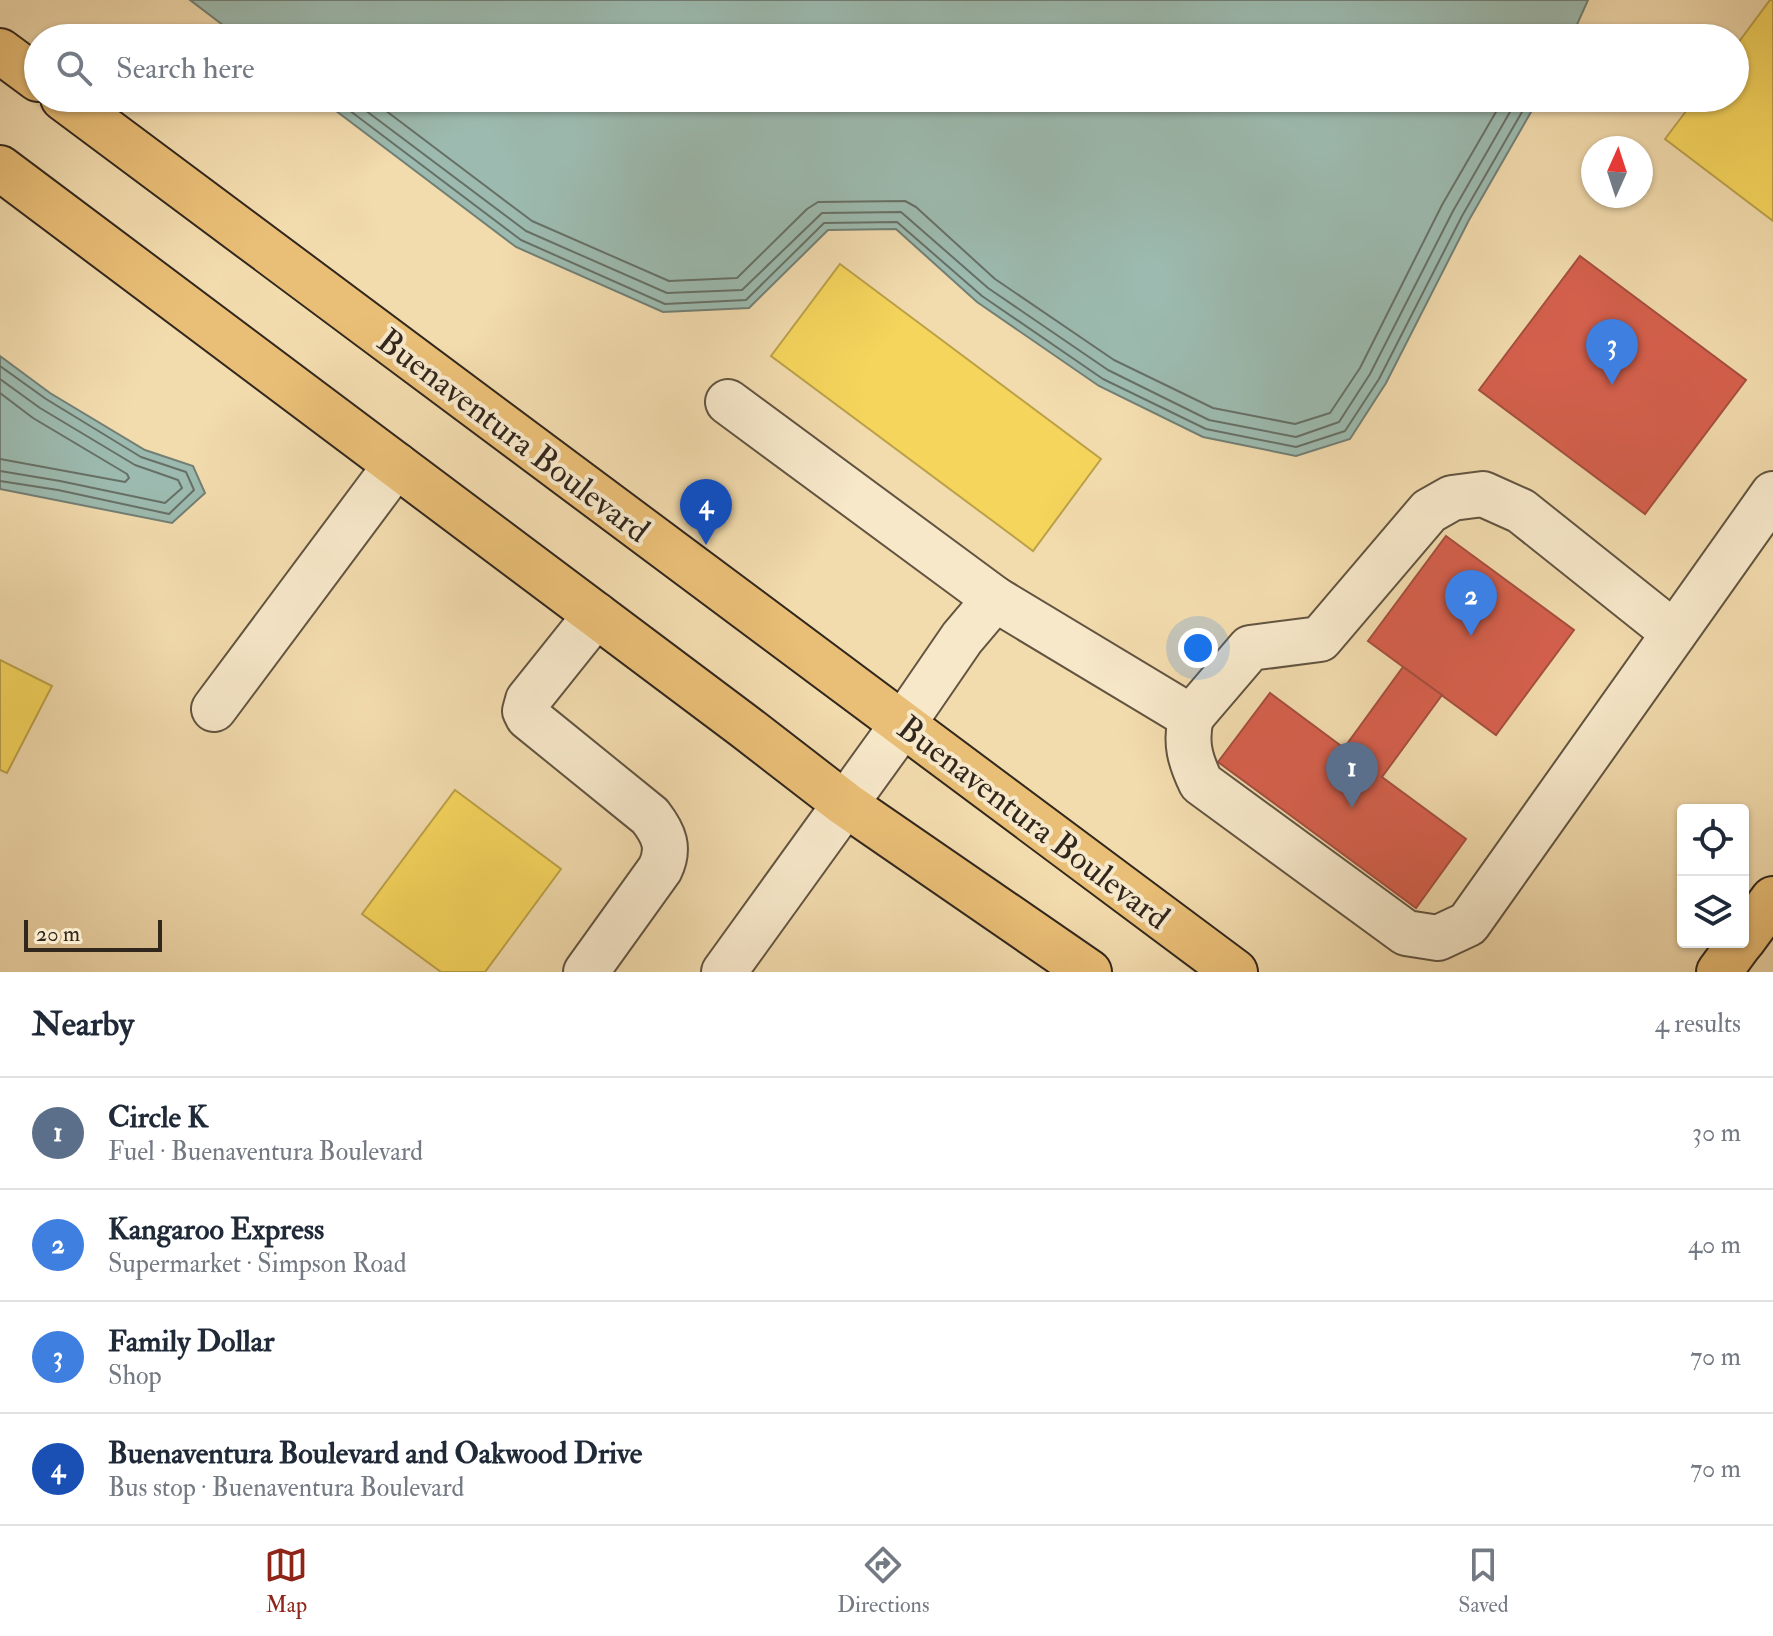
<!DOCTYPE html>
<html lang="en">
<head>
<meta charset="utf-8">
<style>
	:root { --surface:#fff; --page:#f2f2f3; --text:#1f2937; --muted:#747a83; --line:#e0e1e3; --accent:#8f2418 }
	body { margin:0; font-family:"IM FELL Double Pica",serif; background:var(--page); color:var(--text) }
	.controls { position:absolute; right:24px; bottom:24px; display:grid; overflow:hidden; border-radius:8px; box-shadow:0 2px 6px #0004 }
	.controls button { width:72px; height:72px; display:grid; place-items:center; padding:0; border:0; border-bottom:2px solid var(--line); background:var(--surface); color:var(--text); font:40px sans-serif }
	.compass { position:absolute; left:1581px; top:136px; width:72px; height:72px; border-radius:50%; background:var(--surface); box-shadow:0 2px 6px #0004; rotate:3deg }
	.scale { position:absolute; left:24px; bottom:20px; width:138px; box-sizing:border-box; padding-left:8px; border:4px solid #32271d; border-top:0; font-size:22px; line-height:28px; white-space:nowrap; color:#32271d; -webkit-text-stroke:6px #f7e8ca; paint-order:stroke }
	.you { position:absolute; left:1198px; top:648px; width:28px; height:28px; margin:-20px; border:6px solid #fff; border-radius:50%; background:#1a73e8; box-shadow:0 0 0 12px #1a73e833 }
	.badge { display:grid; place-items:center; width:52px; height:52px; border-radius:50%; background:var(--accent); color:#fff; font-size:26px; font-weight:700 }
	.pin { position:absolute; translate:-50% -66px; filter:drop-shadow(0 2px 4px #0008) }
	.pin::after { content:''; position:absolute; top:42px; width:28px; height:24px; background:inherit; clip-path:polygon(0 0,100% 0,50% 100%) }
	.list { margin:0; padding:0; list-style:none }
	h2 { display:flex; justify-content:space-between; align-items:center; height:104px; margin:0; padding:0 32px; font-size:34px }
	h2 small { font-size:26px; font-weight:400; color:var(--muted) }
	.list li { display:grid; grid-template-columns:52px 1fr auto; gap:24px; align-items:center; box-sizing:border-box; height:112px; padding:0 32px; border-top:2px solid var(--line) }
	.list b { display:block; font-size:30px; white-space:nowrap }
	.list p { margin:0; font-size:26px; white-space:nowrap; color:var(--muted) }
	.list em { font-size:26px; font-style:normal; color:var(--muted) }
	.icon { flex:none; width:44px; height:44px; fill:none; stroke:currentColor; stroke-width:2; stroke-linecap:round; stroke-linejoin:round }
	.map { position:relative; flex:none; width:1773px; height:972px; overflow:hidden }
	.search { position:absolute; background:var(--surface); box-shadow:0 2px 6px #0004; left:24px; right:24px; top:24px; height:88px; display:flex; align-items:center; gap:20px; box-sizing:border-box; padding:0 28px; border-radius:44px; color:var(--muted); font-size:30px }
	.sheet { height:552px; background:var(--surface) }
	nav { display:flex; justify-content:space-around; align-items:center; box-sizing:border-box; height:112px; border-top:2px solid var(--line); background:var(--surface); font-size:22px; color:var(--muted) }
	nav a { display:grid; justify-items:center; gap:4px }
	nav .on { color:var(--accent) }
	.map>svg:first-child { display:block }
	.water { fill:#9cbaaf; stroke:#727f75; stroke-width:2 }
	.homes { fill:#f6d55c; stroke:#bba149; stroke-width:2 }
	.shops { fill:#d6604d; stroke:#a54f3f; stroke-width:2 }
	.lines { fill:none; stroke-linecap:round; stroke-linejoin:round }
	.shore { stroke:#677066; stroke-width:2 }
	.minor-casing { stroke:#625441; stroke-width:48 }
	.major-casing { stroke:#32271d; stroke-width:48 }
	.minor { stroke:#f7e8ca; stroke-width:44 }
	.major { stroke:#e9be76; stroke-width:44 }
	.labels { text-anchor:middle; stroke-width:8; stroke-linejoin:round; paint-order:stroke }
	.street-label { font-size:34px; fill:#32271d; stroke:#f7e8ca }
</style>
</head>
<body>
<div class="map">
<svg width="1773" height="972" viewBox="0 0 1773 972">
	<rect width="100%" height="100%" fill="#f2dbad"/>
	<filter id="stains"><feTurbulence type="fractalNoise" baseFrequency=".0025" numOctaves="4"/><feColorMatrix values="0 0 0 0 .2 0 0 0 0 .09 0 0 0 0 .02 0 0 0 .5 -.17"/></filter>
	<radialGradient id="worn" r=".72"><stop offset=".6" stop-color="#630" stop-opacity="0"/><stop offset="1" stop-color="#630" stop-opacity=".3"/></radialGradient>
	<g class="water">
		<polygon points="190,0 1588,0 1571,38 240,38"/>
		<polygon points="319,98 1539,98 1469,220 1386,383 1350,439 1296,456 1203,437 1099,386 977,302 896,229 828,230 749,308 663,312 516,247"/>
		<polygon points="0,356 50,393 145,450 193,466 205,493 172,523 0,489"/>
	</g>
	<g class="homes">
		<polygon points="1770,0 1773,0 1773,221 1665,139 1696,98 1735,98 1735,47"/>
		<polygon points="840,264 1101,459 1033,551 771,356"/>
		<polygon points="0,660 52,686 7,773 0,770"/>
		<polygon points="455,790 561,869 485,972 441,972 362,914"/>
	</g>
	<g class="shops">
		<polygon points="1580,256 1746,380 1645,514 1479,390"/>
		<polygon points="1446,536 1574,630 1496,735 1368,641"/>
		<polygon points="1403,667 1442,695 1382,777 1466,839 1416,908 1218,762 1270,693 1344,748"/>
	</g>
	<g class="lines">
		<g class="shore">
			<polyline points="333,98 521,240 665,304 746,300 824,223 897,222 982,296 1103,379 1206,429 1296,447 1345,431 1379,379 1462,216 1530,98"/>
			<polyline points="349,98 526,231 667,293 742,290 822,213 901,212 988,288 1108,370 1209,420 1296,437 1339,422 1370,374 1453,211 1518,98"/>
			<polyline points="369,98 532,221 669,281 737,278 807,209 818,202 905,201 916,207 995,279 1114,360 1213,408 1295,424 1330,413 1360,368 1442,205 1504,98"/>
			<polyline points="0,366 46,399 141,457 186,472 194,490 169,514 58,490 0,481"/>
			<polyline points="0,379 40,408 135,465 178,480 182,488 165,503 60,481 0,471"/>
			<polyline points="0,393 33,418 127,474 129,478 125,482 0,459"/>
		</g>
		<g class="minor-casing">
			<g id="minor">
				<polyline points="728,402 995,599"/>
				<polyline points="214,709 396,465"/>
				<polyline points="1191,717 1250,648 1320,639 1429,511 1452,498 1483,494 1521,511 1674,633"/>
				<path d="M 586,972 L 660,869 C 670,848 664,834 650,816 L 528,717 L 525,711 L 528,700 L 596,615"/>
				<path d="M 724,972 L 903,724 L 962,638 L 995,599 L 1191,717 C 1185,743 1190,760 1201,783 L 1406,933 L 1438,938 L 1468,924 L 1773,494"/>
			</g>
		</g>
		<g class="major-casing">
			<g id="major">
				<polyline points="0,51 38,79"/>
				<polyline points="63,98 1235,972"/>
				<polyline points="0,168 744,726 845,804 1089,972"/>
				<polyline points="1743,940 1773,899"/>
				<polyline points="1719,972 1741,942"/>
			</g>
		</g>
		<use href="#minor" class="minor"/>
		<use href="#major" class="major"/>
	</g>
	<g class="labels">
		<g class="street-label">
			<text transform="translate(514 435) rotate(37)" y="12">Buenaventura Boulevard</text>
			<text transform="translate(1034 822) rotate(37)" y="12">Buenaventura Boulevard</text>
		</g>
	</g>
	<rect width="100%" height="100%" filter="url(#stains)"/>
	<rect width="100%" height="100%" fill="url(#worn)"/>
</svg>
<div class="controls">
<button><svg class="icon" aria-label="locate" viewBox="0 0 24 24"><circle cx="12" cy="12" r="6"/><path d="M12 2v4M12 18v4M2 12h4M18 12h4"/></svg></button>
<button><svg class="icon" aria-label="layers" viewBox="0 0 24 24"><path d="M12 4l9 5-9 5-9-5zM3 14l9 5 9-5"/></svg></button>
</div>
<svg class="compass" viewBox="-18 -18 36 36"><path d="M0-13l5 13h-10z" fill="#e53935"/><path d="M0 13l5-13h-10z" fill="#747a83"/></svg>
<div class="scale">20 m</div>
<div class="you"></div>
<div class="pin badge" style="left:1352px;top:808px;background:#5c6f8a">1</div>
<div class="pin badge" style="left:1471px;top:636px;background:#3f7fe0">2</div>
<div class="pin badge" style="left:1612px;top:385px;background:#3f7fe0">3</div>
<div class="pin badge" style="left:706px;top:545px;background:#1a4fb4">4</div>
<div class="search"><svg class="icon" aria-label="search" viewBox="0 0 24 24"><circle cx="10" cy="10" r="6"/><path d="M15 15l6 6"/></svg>Search here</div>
</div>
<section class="sheet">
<h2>Nearby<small>4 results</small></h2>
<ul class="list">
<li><span class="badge" style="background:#5c6f8a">1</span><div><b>Circle K</b><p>Fuel · Buenaventura Boulevard</p></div><em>30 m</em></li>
<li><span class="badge" style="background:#3f7fe0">2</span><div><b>Kangaroo Express</b><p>Supermarket · Simpson Road</p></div><em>40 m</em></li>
<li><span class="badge" style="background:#3f7fe0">3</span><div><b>Family Dollar</b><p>Shop</p></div><em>70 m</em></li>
<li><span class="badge" style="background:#1a4fb4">4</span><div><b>Buenaventura Boulevard and Oakwood Drive</b><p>Bus stop · Buenaventura Boulevard</p></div><em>70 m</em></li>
</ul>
</section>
<nav>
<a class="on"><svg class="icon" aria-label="map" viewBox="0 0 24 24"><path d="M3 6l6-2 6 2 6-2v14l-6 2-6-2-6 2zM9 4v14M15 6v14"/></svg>Map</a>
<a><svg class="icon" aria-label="directions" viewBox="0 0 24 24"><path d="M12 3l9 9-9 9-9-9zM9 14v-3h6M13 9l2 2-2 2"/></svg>Directions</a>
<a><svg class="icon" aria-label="saved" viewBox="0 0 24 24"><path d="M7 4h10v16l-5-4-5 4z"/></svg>Saved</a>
</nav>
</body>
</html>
